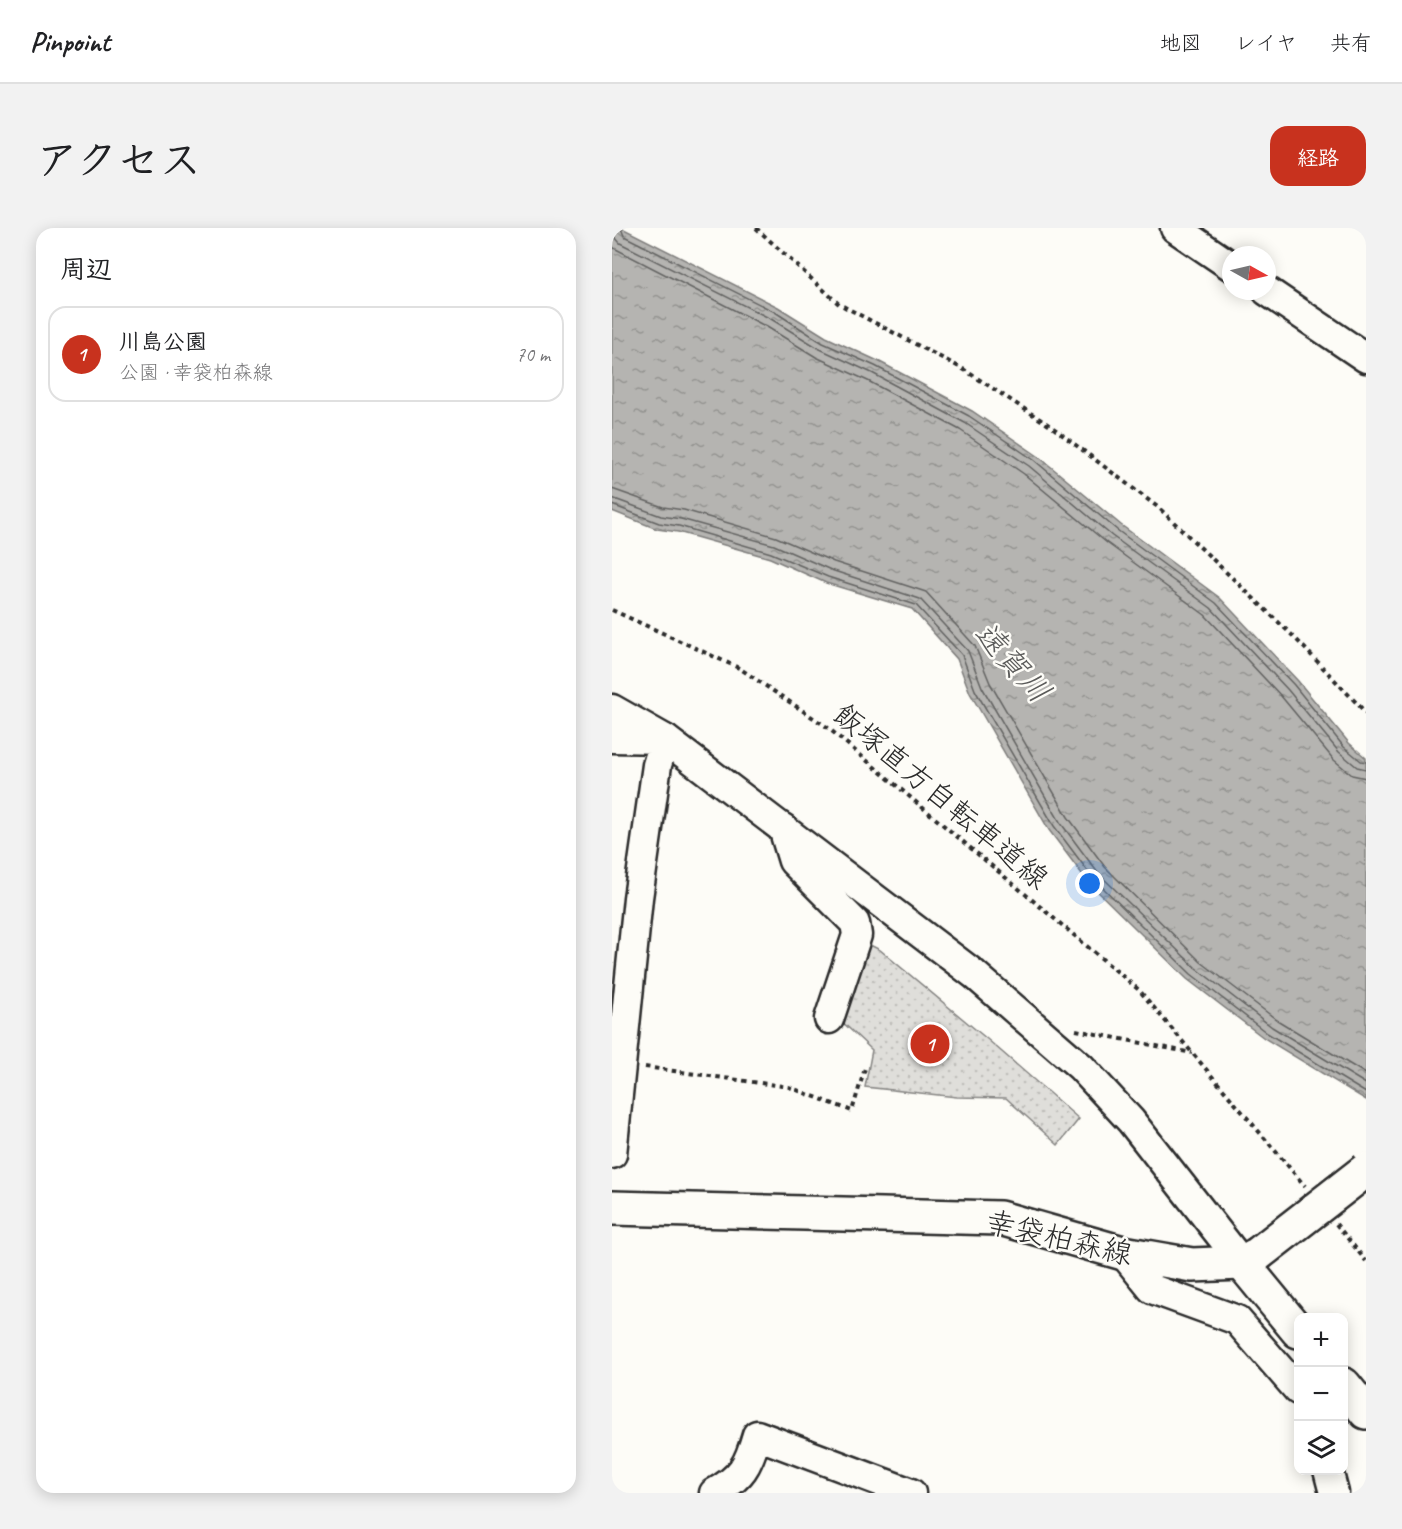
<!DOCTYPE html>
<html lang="ja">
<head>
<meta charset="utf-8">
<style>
	:root { --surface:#fff; --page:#f2f2f2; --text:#202124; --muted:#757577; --line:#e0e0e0; --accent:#c8321e }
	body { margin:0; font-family:Caveat,"Klee One",sans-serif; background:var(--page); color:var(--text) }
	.controls { position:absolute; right:18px; bottom:18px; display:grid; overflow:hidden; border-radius:12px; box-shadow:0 3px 15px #0003 }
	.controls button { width:54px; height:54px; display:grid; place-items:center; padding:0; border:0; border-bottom:2px solid var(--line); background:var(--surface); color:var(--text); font:30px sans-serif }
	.compass { position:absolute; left:610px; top:18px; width:54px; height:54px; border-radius:50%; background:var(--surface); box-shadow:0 3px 15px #0003; rotate:98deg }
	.you { position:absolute; left:478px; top:656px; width:21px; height:21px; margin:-15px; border:4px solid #fff; border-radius:50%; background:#1a73e8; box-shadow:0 0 0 9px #1a73e833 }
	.badge { display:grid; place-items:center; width:39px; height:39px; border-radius:50%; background:var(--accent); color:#fff; font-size:20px; font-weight:700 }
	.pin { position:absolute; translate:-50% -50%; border:3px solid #fff; box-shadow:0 2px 6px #0006 }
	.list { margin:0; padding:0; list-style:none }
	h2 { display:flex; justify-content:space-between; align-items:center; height:78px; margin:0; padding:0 24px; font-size:26px }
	h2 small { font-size:20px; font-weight:400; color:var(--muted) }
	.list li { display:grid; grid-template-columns:39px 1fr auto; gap:18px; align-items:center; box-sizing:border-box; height:96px; margin:0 12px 12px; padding:0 12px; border:2px solid var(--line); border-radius:18px }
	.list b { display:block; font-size:22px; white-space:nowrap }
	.list p { margin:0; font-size:20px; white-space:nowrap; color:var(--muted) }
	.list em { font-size:20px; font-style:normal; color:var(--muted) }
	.icon { flex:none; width:33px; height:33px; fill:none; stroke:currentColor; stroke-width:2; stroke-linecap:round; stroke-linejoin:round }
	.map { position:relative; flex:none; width:754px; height:1265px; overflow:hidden; border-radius:18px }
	header { display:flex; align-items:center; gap:36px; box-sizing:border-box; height:84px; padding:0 30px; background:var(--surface); border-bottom:2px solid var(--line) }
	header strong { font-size:28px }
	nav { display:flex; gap:33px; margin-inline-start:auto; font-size:21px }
	.intro { display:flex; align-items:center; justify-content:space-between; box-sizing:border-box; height:144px; padding:0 36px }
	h1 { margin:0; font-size:42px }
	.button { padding:15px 27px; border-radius:18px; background:var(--accent); color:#fff; font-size:21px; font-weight:700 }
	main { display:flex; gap:36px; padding:0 36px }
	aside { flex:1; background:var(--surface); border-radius:18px; box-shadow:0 3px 15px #0003 }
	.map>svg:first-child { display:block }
	.green { fill:url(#green-dots); stroke:#858482; stroke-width:1.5 }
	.water { fill:url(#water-ripples); stroke:#7e7d7b; stroke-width:1.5 }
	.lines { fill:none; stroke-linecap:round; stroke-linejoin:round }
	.shore { stroke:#626261; stroke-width:1.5 }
	.minor-casing { stroke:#2b2b2b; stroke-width:33 }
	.major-casing { stroke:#2b2b2b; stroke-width:38 }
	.path { stroke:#2b2b2b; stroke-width:4; stroke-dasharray:4.5 4.5; stroke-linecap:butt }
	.minor { stroke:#fdfcf7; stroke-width:28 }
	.major { stroke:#fdfcf7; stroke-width:33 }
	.major-bridge-casing { stroke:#2b2b2b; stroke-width:38; stroke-linecap:butt }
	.major-bridge { stroke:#fdfcf7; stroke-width:33 }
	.labels { text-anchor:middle; stroke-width:5; stroke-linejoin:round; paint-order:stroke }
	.street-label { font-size:30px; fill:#2b2b2b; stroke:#fdfcf7 }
	.water-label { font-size:32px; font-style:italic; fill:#5b5b5a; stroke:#fdfcf7 }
</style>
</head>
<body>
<header>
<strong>Pinpoint</strong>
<nav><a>地図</a><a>レイヤ</a><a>共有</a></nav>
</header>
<div class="intro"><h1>アクセス</h1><a class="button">経路</a></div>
<main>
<aside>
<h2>周辺<small></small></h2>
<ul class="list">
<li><span class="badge">1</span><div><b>川島公園</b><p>公園 · 幸袋柏森線</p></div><em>70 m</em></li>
</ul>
</aside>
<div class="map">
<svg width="754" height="1265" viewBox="0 0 754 1265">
	<defs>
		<pattern id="green-dots" width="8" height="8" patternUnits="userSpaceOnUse" patternTransform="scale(1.5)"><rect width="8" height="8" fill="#dfdeda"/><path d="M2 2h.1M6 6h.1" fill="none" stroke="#c0bfbb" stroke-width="1.8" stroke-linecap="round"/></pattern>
		<pattern id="water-ripples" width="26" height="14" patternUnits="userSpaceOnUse" patternTransform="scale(1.5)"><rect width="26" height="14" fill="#b5b4b1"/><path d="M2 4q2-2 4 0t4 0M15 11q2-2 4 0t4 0" fill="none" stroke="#939390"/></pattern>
	</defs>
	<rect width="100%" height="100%" fill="#fdfcf7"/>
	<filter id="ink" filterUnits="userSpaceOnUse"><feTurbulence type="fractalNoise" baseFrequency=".0167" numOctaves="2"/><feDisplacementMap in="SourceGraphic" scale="12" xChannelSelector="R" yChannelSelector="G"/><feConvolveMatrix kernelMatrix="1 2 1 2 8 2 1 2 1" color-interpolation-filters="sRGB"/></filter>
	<g filter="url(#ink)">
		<polygon class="green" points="252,714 268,722 375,811 467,891 446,917 394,870 345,869 253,859 260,822 225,789"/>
		<polygon class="water" points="0,0 10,0 166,79 214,109 266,133 360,183 426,228 509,297 608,370 686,453 737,515 754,530 754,872 652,810 575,751 476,654 437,602 358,465 345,431 300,381 214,355 158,330 66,304 45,301 0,283"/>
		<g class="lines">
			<g class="shore">
				<polyline points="1,0 2,8 8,15 159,91 208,121 260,145 353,195 417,238 500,308 599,380 676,462 727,524 745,539 754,541"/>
				<polyline points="9,0 12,8 163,84 211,115 263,138 357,188 422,232 505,302 604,375 682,457 732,519 749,533 754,534"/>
				<polyline points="0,19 155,99 204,129 256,153 348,202 412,246 495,315 593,387 669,468 722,532 740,547 754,550"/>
				<polyline points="0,261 51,279 72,282 164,309 222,334 314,364 363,418 378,455 456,589 493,639 589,734 665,792 754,846"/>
				<polyline points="0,270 49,288 69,291 162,317 219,342 308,371 356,423 370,459 448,594 486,645 584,740 660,799 754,856"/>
				<polyline points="0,277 47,295 67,298 159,325 216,349 304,377 350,427 363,462 442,598 481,650 579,746 655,805 754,865"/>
			</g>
			<g class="minor-casing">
				<g id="minor">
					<polyline points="563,0 619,38"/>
					<polyline points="655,63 754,130"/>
					<polyline points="0,481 53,511 362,746 469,839 519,893 630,1035"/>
					<polyline points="0,510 53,511 45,537 26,670 0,926"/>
					<polyline points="171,600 181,633 243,695 245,707 217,791"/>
					<polyline points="511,1025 540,1061 625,1092 686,1162"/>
					<polyline points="716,1242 722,1265"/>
					<path d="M 102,1265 C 130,1249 136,1238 145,1207 L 299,1265"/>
				</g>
			</g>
			<g class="major-casing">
				<g id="major">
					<polyline points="0,980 388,990 511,1025 580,1037 630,1035 646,1026"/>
					<polyline points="630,1035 686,1103"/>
					<polyline points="732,1157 754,1184"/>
				</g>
			</g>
			<g class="path">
				<polyline points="144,0 227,76 351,141 440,199 547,280 682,409 754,485"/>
				<polyline points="0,382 127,440 215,499 527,762 693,958"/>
				<polyline points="464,802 580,825"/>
				<polyline points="33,839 177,859 240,883 254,837"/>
				<polyline points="724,996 754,1033"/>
			</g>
			<use href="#minor" class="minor"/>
			<use href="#major" class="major"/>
			<g class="major-bridge-casing">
				<polyline id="major-bridge" points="646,1026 754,942"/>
			</g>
			<use href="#major-bridge" class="major-bridge"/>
		</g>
	</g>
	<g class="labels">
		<g class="street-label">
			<text transform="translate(329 568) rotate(40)" y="10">飯塚直方自転車道線</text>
			<text transform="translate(447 1010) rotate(13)" y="10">幸袋柏森線</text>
		</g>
		<g class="water-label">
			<text transform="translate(401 434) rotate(48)" y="11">遠賀川</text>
		</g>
	</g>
</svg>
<div class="controls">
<button>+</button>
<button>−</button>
<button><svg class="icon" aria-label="layers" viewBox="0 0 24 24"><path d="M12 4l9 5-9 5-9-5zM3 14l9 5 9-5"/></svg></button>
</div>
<svg class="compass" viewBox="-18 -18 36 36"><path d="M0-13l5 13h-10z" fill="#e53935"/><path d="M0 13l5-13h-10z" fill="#757577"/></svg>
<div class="you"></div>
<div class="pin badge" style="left:318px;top:816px">1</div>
</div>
</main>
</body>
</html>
